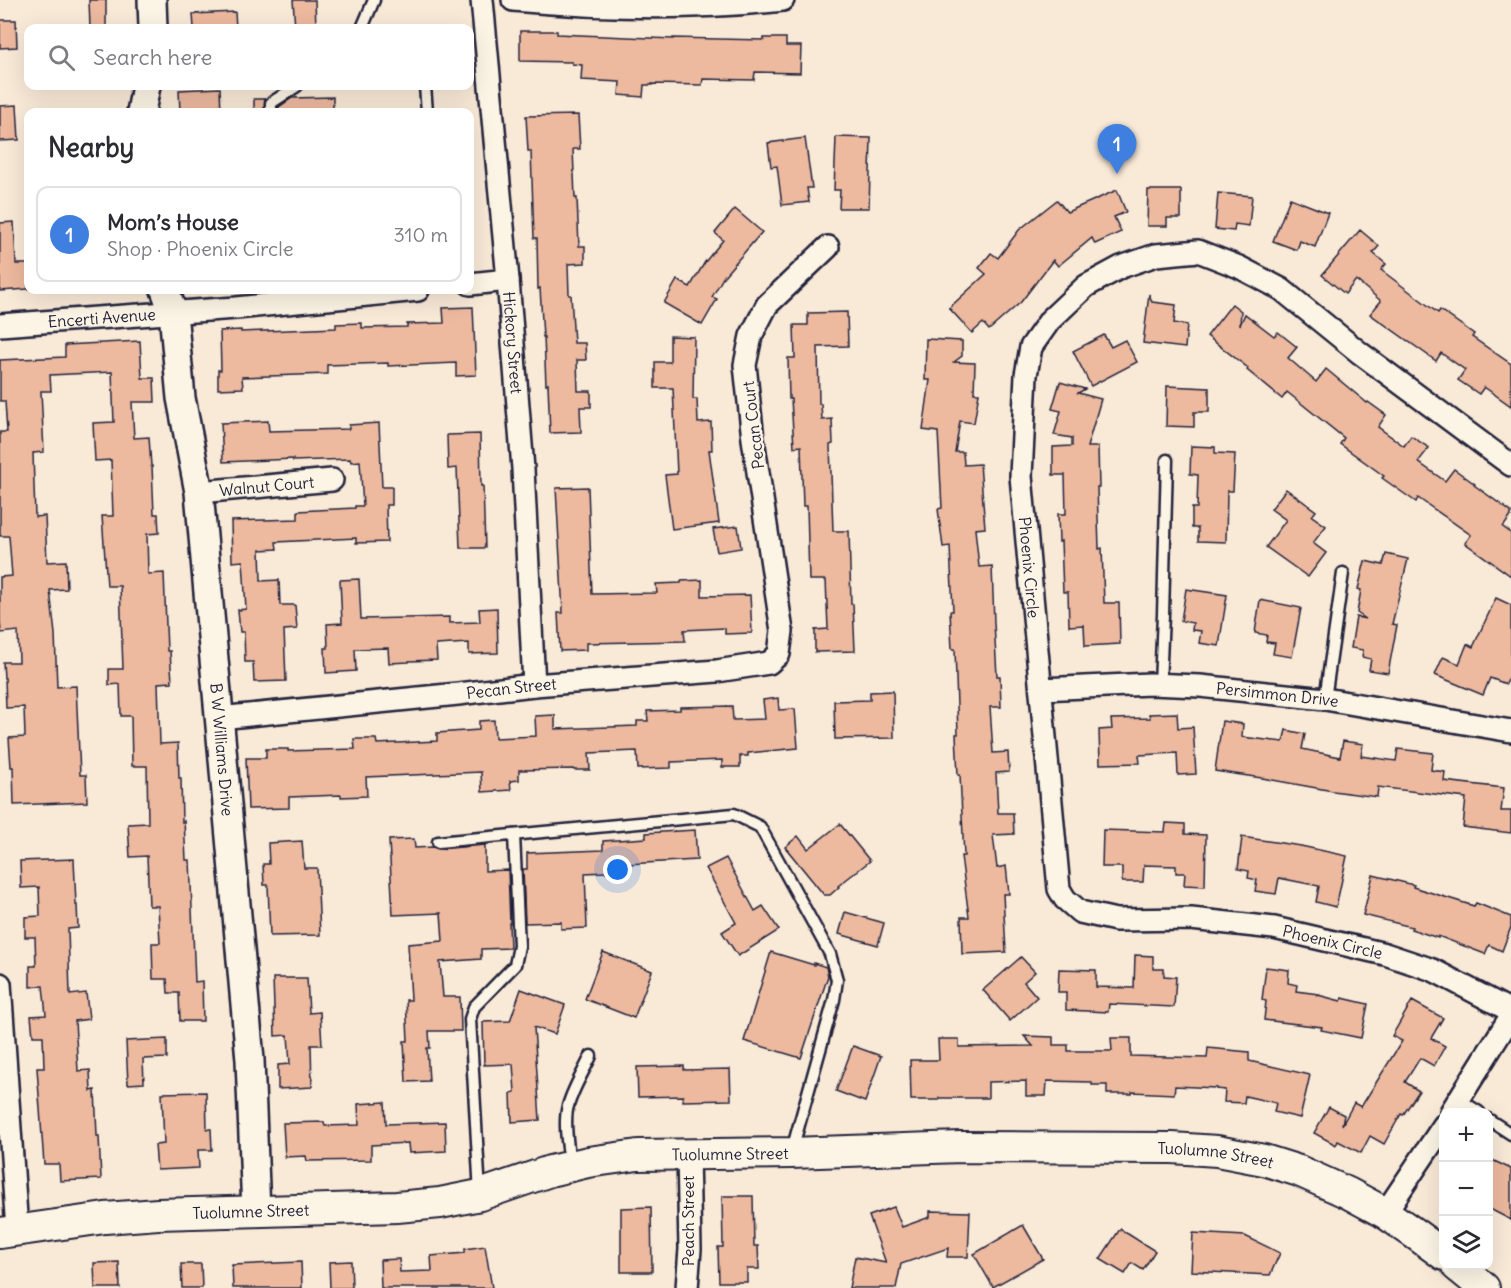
<!DOCTYPE html>
<html lang="en">
<head>
<meta charset="utf-8">
<style>
	:root { --surface:#fff; --page:#f7f7f7; --text:#2b2b33; --muted:#7c7c81; --line:#e1e1e2; --accent:#ea580c }
	body { margin:0; font-family:Delius,sans-serif; background:var(--page); color:var(--text) }
	.controls { position:absolute; right:18px; bottom:18px; display:grid; overflow:hidden; border-radius:12px; box-shadow:0 6px 24px #0002 }
	.controls button { width:54px; height:54px; display:grid; place-items:center; padding:0; border:0; border-bottom:2px solid var(--line); background:var(--surface); color:var(--text); font:30px sans-serif }
	.you { position:absolute; left:618px; top:870px; width:21px; height:21px; margin:-15px; border:4px solid #fff; border-radius:50%; background:#1a73e8; box-shadow:0 0 0 9px #1a73e833 }
	.badge { display:grid; place-items:center; width:39px; height:39px; border-radius:50%; background:var(--accent); color:#fff; font-size:20px; font-weight:700 }
	.pin { position:absolute; translate:-50% -50px; filter:drop-shadow(0 2px 3px #0008) }
	.pin::after { content:''; position:absolute; top:32px; width:21px; height:18px; background:inherit; clip-path:polygon(0 0,100% 0,50% 100%) }
	.list { margin:0; padding:0; list-style:none }
	h2 { display:flex; justify-content:space-between; align-items:center; height:78px; margin:0; padding:0 24px; font-size:26px }
	h2 small { font-size:20px; font-weight:400; color:var(--muted) }
	.list li { display:grid; grid-template-columns:39px 1fr auto; gap:18px; align-items:center; box-sizing:border-box; height:96px; margin:0 12px 12px; padding:0 12px; border:2px solid var(--line); border-radius:12px }
	.list b { display:block; font-size:22px; white-space:nowrap }
	.list p { margin:0; font-size:20px; white-space:nowrap; color:var(--muted) }
	.list em { font-size:20px; font-style:normal; color:var(--muted) }
	.icon { flex:none; width:33px; height:33px; fill:none; stroke:currentColor; stroke-width:2; stroke-linecap:round; stroke-linejoin:round }
	.map { position:relative; flex:none; width:1511px; height:1288px; overflow:hidden }
	.search { position:absolute; background:var(--surface); box-shadow:0 6px 24px #0002; left:24px; top:24px; width:450px; height:66px; display:flex; align-items:center; gap:15px; box-sizing:border-box; padding:0 21px; border-radius:12px; color:var(--muted); font-size:22px }
	.panel { position:absolute; background:var(--surface); box-shadow:0 6px 24px #0002; left:24px; top:108px; width:450px; height:186px; border-radius:12px }
	.map>svg:first-child { display:block }
	.building { fill:#edb99f; stroke:#22223b; stroke-width:1.5 }
	.lines { fill:none; stroke-linecap:round; stroke-linejoin:round }
	.service-casing { stroke:#22223b; stroke-width:15 }
	.minor-casing { stroke:#22223b; stroke-width:26 }
	.tertiary-casing { stroke:#22223b; stroke-width:32 }
	.secondary-casing { stroke:#22223b; stroke-width:34 }
	.service { stroke:#fcf5e5; stroke-width:10 }
	.minor { stroke:#fcf5e5; stroke-width:21 }
	.tertiary { stroke:#fcf5e5; stroke-width:27 }
	.secondary { stroke:#fcf5e5; stroke-width:30 }
	.labels { text-anchor:middle; stroke-width:5; stroke-linejoin:round; paint-order:stroke }
	.street-label { font-size:16px; fill:#22223b; stroke:#fcf5e5 }
</style>
</head>
<body>
<div class="map">
<svg width="1511" height="1288" viewBox="0 0 1511 1288">
	<rect width="100%" height="100%" fill="#f9e9d7"/>
	<filter id="ink" filterUnits="userSpaceOnUse"><feTurbulence type="fractalNoise" baseFrequency=".0167" numOctaves="2"/><feDisplacementMap in="SourceGraphic" scale="12" xChannelSelector="R" yChannelSelector="G"/><feConvolveMatrix kernelMatrix="1 2 1 2 8 2 1 2 1" color-interpolation-filters="sRGB"/></filter>
	<g filter="url(#ink)">
		<g class="building">
			<polygon points="89,0 106,0 106,28 90,28"/>
			<polygon points="293,0 315,0 316,28 295,28"/>
			<polygon points="235,12 236,28 194,28 193,14"/>
			<polygon points="0,20 16,20 17,47 0,48"/>
			<polygon points="520,31 557,31 557,34 673,39 673,38 764,40 764,38 786,38 786,46 801,46 800,73 755,72 754,80 703,79 702,85 652,84 652,85 644,85 643,97 619,95 620,82 581,80 582,65 572,64 572,62 520,61"/>
			<polygon points="220,88 221,112 180,112 179,90"/>
			<polygon points="333,97 333,112 278,112 279,107 292,98"/>
			<polygon points="254,99 265,99 264,112 254,112"/>
			<polygon points="17,105 19,140 0,141 0,106"/>
			<polygon points="578,115 580,149 573,149 575,198 577,198 579,246 585,246 585,263 568,264 569,295 571,295 574,343 585,343 586,360 577,360 578,391 591,391 591,407 580,407 581,432 550,433 548,384 546,385 544,337 543,337 540,288 538,289 537,238 534,238 531,151 528,151 526,116"/>
			<polygon points="836,137 871,138 869,208 839,208 840,190 834,190"/>
			<polygon points="805,138 812,188 807,188 809,202 782,205 777,166 771,167 768,143"/>
			<polygon points="1117,190 1126,212 1114,217 1121,232 1095,244 1092,238 1058,266 1053,260 1021,302 989,330 983,323 972,333 949,308 986,274 979,268 991,253 998,258 1019,230 1057,200 1067,212"/>
			<polygon points="1148,190 1181,190 1181,218 1167,218 1167,226 1147,226"/>
			<polygon points="1218,193 1252,196 1249,226 1235,224 1234,231 1215,229"/>
			<polygon points="1290,198 1328,213 1315,247 1300,241 1297,250 1273,241"/>
			<polygon points="735,209 762,232 724,276 712,297 717,299 702,325 664,303 677,280 690,287 705,262 723,240 715,233"/>
			<polygon points="14,222 16,264 28,264 28,289 0,291 0,223"/>
			<polygon points="1360,230 1379,246 1373,253 1386,264 1381,270 1438,313 1440,310 1474,334 1472,337 1511,364 1511,406 1484,387 1479,394 1458,380 1465,370 1441,353 1436,361 1370,314 1381,301 1356,280 1345,294 1322,275"/>
			<polygon points="1149,294 1152,302 1176,305 1174,323 1187,325 1185,348 1143,343"/>
			<polygon points="1232,304 1241,311 1240,325 1245,314 1274,336 1278,332 1297,347 1288,358 1316,382 1326,369 1367,403 1368,402 1386,415 1378,427 1404,446 1411,436 1429,448 1418,462 1445,481 1454,469 1475,484 1474,485 1511,512 1511,516 1503,527 1511,533 1511,576 1465,543 1471,535 1418,498 1416,502 1382,478 1384,476 1340,444 1344,438 1287,392 1282,399 1247,370 1248,368 1207,336"/>
			<polygon points="473,307 476,375 456,376 456,363 388,366 388,363 327,365 327,374 242,377 243,388 218,389 218,370 221,370 220,331 241,330 241,332 336,328 336,324 362,323 362,328 407,327 407,324 444,323 443,308"/>
			<polygon points="847,312 848,346 818,347 819,404 821,404 822,420 832,419 833,444 830,445 833,531 849,531 851,604 853,604 855,651 815,652 815,630 828,629 826,580 809,580 807,506 803,506 801,446 794,447 791,399 789,399 788,358 795,358 794,325 808,325 808,313"/>
			<polygon points="1104,335 1111,347 1125,340 1137,362 1091,386 1073,351"/>
			<polygon points="670,336 694,337 693,399 697,399 698,423 711,422 712,450 709,450 719,523 672,529 665,475 677,474 673,388 655,388 655,362 670,362"/>
			<polygon points="926,339 962,341 962,356 954,362 975,363 974,393 979,393 974,423 960,421 955,452 963,452 964,465 980,464 985,528 975,529 979,567 992,566 994,623 997,676 1000,676 1001,707 990,707 993,753 1008,752 1009,772 996,773 998,813 1013,813 1014,834 993,835 997,868 1006,866 1009,894 1003,894 1006,952 962,954 961,917 969,917 961,856 964,856 960,775 958,775 956,734 958,734 955,649 952,649 950,611 953,611 950,546 943,547 938,509 942,508 938,432 923,430 930,380 925,380"/>
			<polygon points="140,341 142,378 154,378 155,402 132,402 134,438 149,437 151,466 152,466 154,514 158,514 159,533 147,534 148,574 164,573 167,651 170,651 172,682 158,683 160,744 178,743 179,778 181,778 182,822 184,821 186,860 190,860 195,982 202,981 203,1021 180,1021 179,993 168,993 167,979 153,979 152,943 160,943 158,906 149,906 147,856 130,857 128,824 148,823 147,766 132,766 131,716 121,716 120,684 109,685 109,669 123,669 120,586 107,586 102,516 113,516 111,460 95,461 93,423 114,422 112,372 50,375 51,391 41,391 44,452 33,453 35,517 45,516 47,562 66,561 67,589 50,590 55,634 57,687 76,686 80,775 86,775 87,802 14,805 13,767 11,767 9,738 25,737 24,707 6,708 5,678 4,678 3,662 19,662 18,631 1,633 0,621 0,577 12,576 9,536 0,536 0,432 7,432 5,401 0,401 0,360 65,357 65,345"/>
			<polygon points="1060,382 1085,389 1078,393 1101,399 1087,447 1098,447 1099,487 1097,487 1099,549 1102,548 1104,603 1119,603 1120,644 1085,646 1084,625 1069,626 1068,592 1063,592 1061,541 1059,542 1058,514 1066,514 1065,475 1053,475 1053,447 1072,446 1072,438 1054,435 1061,411 1052,409"/>
			<polygon points="1167,386 1209,388 1209,412 1194,412 1194,427 1166,426"/>
			<polygon points="268,421 269,431 349,429 349,425 379,423 382,487 392,487 392,505 386,505 387,542 356,543 356,538 276,542 277,549 260,550 261,581 279,580 280,605 295,605 297,629 284,630 286,681 254,682 253,662 245,662 244,632 240,632 238,610 246,609 243,561 232,562 231,521 298,519 298,511 355,508 355,506 363,506 360,461 351,462 350,459 293,461 293,459 223,462 221,423"/>
			<polygon points="480,434 481,486 483,486 485,548 460,548 457,468 448,469 447,435"/>
			<polygon points="1191,446 1215,447 1215,453 1235,454 1233,491 1227,491 1226,542 1198,541 1198,528 1192,528 1192,508 1197,508 1198,475 1190,474"/>
			<polygon points="588,487 592,594 657,593 656,584 681,583 681,581 702,580 702,596 750,595 752,633 725,634 725,628 684,630 685,641 586,643 586,650 560,651 558,613 563,613 556,488"/>
			<polygon points="1286,489 1316,511 1312,516 1326,526 1313,543 1326,553 1308,577 1266,547 1286,520 1271,509"/>
			<polygon points="738,526 741,548 717,552 713,529"/>
			<polygon points="1386,554 1408,559 1392,624 1397,625 1388,673 1369,670 1371,659 1362,657 1363,650 1351,648 1356,617 1366,619 1357,613 1361,590 1358,589 1365,561 1383,565"/>
			<polygon points="359,579 361,619 449,617 449,623 480,622 479,609 497,608 498,653 469,654 469,643 436,645 437,660 409,661 409,662 389,663 388,648 355,649 356,671 326,673 325,648 328,648 327,624 342,623 340,580"/>
			<polygon points="1186,589 1227,595 1219,646 1199,643 1201,631 1192,630 1193,623 1181,621"/>
			<polygon points="1496,598 1511,605 1511,673 1506,684 1490,678 1483,695 1435,675 1443,657 1459,664 1467,644 1473,647"/>
			<polygon points="1260,600 1301,608 1292,657 1273,654 1275,643 1266,642 1267,635 1255,633"/>
			<polygon points="893,691 894,738 835,739 834,701 870,700 870,692"/>
			<polygon points="778,698 779,710 795,709 798,748 748,753 748,756 740,756 740,767 722,767 722,760 671,762 671,768 638,769 637,751 589,753 590,770 574,770 574,769 519,770 519,780 510,781 511,790 482,792 481,772 366,777 367,796 341,797 341,795 289,797 289,808 248,809 246,758 266,758 266,749 288,749 288,751 355,749 354,739 376,739 377,744 437,741 437,733 479,730 479,721 494,720 495,738 536,736 535,716 555,715 555,729 637,726 637,721 648,721 647,711 680,710 680,707 732,706 733,720 765,719 763,700"/>
			<polygon points="1177,713 1178,728 1193,727 1196,774 1178,775 1177,753 1139,755 1140,763 1100,764 1099,730 1112,729 1111,719 1150,718 1149,714"/>
			<polygon points="1222,721 1243,724 1242,737 1283,742 1286,730 1305,734 1302,749 1340,757 1343,741 1363,744 1361,756 1396,761 1398,749 1433,753 1431,770 1445,772 1444,781 1504,788 1501,811 1511,811 1511,833 1463,827 1466,798 1378,787 1377,797 1333,791 1262,778 1215,771"/>
			<polygon points="1166,823 1185,824 1185,834 1206,835 1205,886 1184,885 1185,873 1176,873 1176,866 1144,865 1143,882 1122,882 1122,867 1102,867 1103,830 1165,832"/>
			<polygon points="840,824 870,861 838,886 839,887 830,895 824,895 785,847 798,836 808,849"/>
			<polygon points="695,830 697,860 627,864 627,871 585,873 587,928 561,929 561,922 525,923 523,869 527,869 527,853 603,850 603,841 646,838 646,833"/>
			<polygon points="1242,837 1301,846 1347,856 1336,907 1316,902 1319,886 1279,878 1276,894 1255,891 1257,880 1248,878 1249,871 1238,869"/>
			<polygon points="414,839 415,848 433,847 439,849 485,845 485,871 508,870 510,923 509,923 510,948 481,949 481,959 440,962 443,997 460,997 461,1031 429,1031 430,1048 427,1048 429,1081 406,1082 404,1041 408,1041 406,1000 411,1000 408,944 443,941 441,913 393,915 389,840"/>
			<polygon points="302,841 304,868 317,868 320,935 270,936 268,885 264,885 263,864 269,864 268,843"/>
			<polygon points="726,858 755,911 763,906 779,930 738,956 722,932 736,923 706,868"/>
			<polygon points="74,859 76,905 77,905 78,928 68,929 70,995 86,993 89,1019 75,1021 78,1071 90,1070 91,1091 95,1090 97,1136 99,1136 101,1179 60,1181 59,1164 44,1164 37,1068 44,1068 43,1036 33,1036 31,1016 46,1015 43,986 30,987 30,966 36,966 35,937 25,937 25,917 40,916 39,887 21,888 20,861"/>
			<polygon points="1373,875 1414,885 1413,887 1474,906 1476,903 1511,917 1511,927 1502,951 1489,945 1485,954 1438,936 1438,938 1411,929 1412,927 1363,915"/>
			<polygon points="845,912 884,923 878,945 839,934"/>
			<polygon points="603,952 652,971 634,1018 585,999"/>
			<polygon points="771,952 814,965 814,963 826,967 828,976 801,1058 744,1041"/>
			<polygon points="1135,955 1153,956 1153,969 1164,969 1164,976 1176,977 1174,1007 1109,1004 1108,1012 1066,1010 1066,992 1058,992 1059,969 1096,970 1096,987 1134,988"/>
			<polygon points="1021,957 1035,972 1024,982 1037,997 1010,1021 983,990"/>
			<polygon points="1266,967 1289,970 1288,983 1297,985 1296,991 1319,994 1318,995 1341,1001 1342,998 1368,1004 1361,1038 1321,1030 1322,1027 1264,1020 1266,1001 1262,1000"/>
			<polygon points="273,978 307,978 309,1013 320,1012 322,1045 311,1045 312,1087 278,1089 278,1065 290,1064 288,1035 275,1036"/>
			<polygon points="521,989 565,1005 555,1034 534,1027 540,1120 512,1122 511,1093 515,1092 513,1064 484,1065 483,1022 510,1021"/>
			<polygon points="1412,1001 1443,1018 1431,1038 1445,1046 1434,1066 1420,1058 1405,1082 1419,1091 1403,1115 1401,1114 1384,1144 1370,1136 1361,1153 1338,1141 1336,1145 1314,1133 1329,1107 1344,1115 1342,1125 1354,1103 1361,1107 1402,1041 1392,1036"/>
			<polygon points="1024,1036 1053,1037 1053,1045 1068,1045 1068,1051 1112,1051 1111,1038 1131,1038 1131,1056 1207,1058 1208,1048 1249,1052 1249,1061 1310,1075 1300,1118 1274,1112 1276,1103 1245,1096 1244,1103 1224,1102 1225,1090 1216,1089 1216,1088 1175,1086 1174,1094 1132,1092 1132,1094 1107,1094 1107,1085 1092,1085 1092,1082 1047,1081 1046,1096 1026,1096 1026,1081 988,1082 988,1098 939,1098 939,1100 911,1100 910,1060 939,1060 938,1039 959,1039 959,1047 1033,1046"/>
			<polygon points="167,1039 167,1058 143,1059 144,1083 128,1084 126,1041"/>
			<polygon points="853,1046 881,1056 865,1102 836,1091"/>
			<polygon points="684,1066 684,1070 730,1069 731,1100 683,1101 683,1096 638,1097 637,1067"/>
			<polygon points="206,1092 207,1129 211,1129 212,1150 198,1150 199,1168 157,1170 155,1145 164,1144 162,1093"/>
			<polygon points="385,1102 386,1124 445,1122 446,1151 409,1153 408,1143 371,1145 371,1160 307,1161 306,1156 285,1157 283,1123 324,1122 325,1126 359,1125 358,1104"/>
			<polygon points="1488,1158 1511,1169 1511,1220 1488,1208"/>
			<polygon points="722,1196 753,1196 754,1246 758,1246 759,1269 747,1269 747,1282 719,1282 718,1247 723,1247"/>
			<polygon points="651,1207 652,1272 621,1272 621,1208"/>
			<polygon points="894,1207 902,1227 930,1217 930,1211 970,1212 968,1257 947,1257 948,1248 901,1264 896,1288 849,1288 855,1257 886,1263 869,1216"/>
			<polygon points="1023,1225 1043,1259 993,1287 974,1254"/>
			<polygon points="1120,1229 1155,1251 1143,1270 1132,1263 1125,1274 1100,1259"/>
			<polygon points="1193,1233 1245,1236 1280,1253 1270,1275 1191,1271"/>
			<polygon points="485,1246 492,1288 381,1288 380,1260 399,1259 400,1272 432,1271 431,1256 465,1253 465,1249"/>
			<polygon points="351,1261 352,1288 330,1288 329,1262"/>
			<polygon points="119,1262 120,1288 95,1288 94,1263"/>
			<polygon points="301,1262 302,1288 233,1288 232,1265"/>
			<polygon points="181,1264 201,1264 202,1288 182,1288"/>
		</g>
		<g class="lines">
			<g class="service-casing">
				<g id="service">
					<polyline points="362,28 374,0"/>
					<polyline points="425,86 427,112"/>
					<polyline points="271,112 271,103 297,86"/>
					<polyline points="1160,684 1163,615 1167,460"/>
					<polyline points="1325,699 1343,573"/>
					<polyline points="438,842 734,814 760,827 830,954 837,980 834,1000 792,1150"/>
					<polyline points="1460,1100 1479,1112"/>
					<polyline points="1488,1119 1511,1134"/>
					<path d="M 570,1163 C 568,1146 564,1127 567,1110 C 571,1091 583,1073 591,1056"/>
					<polyline points="480,1194 470,1019 474,1007 515,965 519,946 514,835"/>
				</g>
			</g>
			<g class="minor-casing">
				<g id="minor">
					<path id="s1" d="M 482,0 L 508,280 L 523,469 L 534,685"/>
					<path d="M 513,0 C 603,8 694,10 783,0"/>
					<polyline points="470,284 508,280"/>
					<path id="s2" d="M 0,325 L 236,308 L 418,290"/>
					<path id="s3" d="M 1511,465 L 1360,353 L 1281,289 L 1239,267 L 1198,251 L 1156,255 L 1121,267 L 1086,286 L 1050,320 L 1031,347 L 1026,375 L 1021,476 L 1059,889 L 1065,899 L 1080,912 L 1116,920 L 1191,919 L 1274,928 L 1385,954 L 1433,970 L 1511,1011"/>
					<path id="s4" d="M 199,492 L 332,480"/>
					<path id="s5" d="M 1041,689 L 1150,684 L 1200,686 L 1325,699 L 1511,731"/>
					<path id="s6" d="M 219,718 L 458,694 L 534,685 L 717,671 L 769,663 L 779,654 L 782,631 L 753,439 L 745,365 L 751,336 L 767,305 L 828,247"/>
					<polyline points="0,984 17,1230"/>
					<polyline points="1451,1112 1511,1016"/>
					<polyline points="1385,1213 1444,1125"/>
					<polyline points="687,1288 690,1249 688,1154"/>
				</g>
			</g>
			<g class="tertiary-casing">
				<g id="tertiary">
					<polyline points="152,0 153,28"/>
					<polyline points="141,112 146,86"/>
					<path id="s7" d="M 165,290 L 173,312 L 181,398 L 199,492 L 250,1060 L 256,1212"/>
				</g>
			</g>
			<g class="secondary-casing">
				<g id="secondary">
					<path id="s8" d="M 0,1233 L 105,1218 L 158,1214 L 397,1207 L 440,1203 L 480,1195 L 550,1171 L 588,1162 L 638,1155 L 791,1153 L 961,1147 L 1172,1148 L 1217,1151 L 1264,1160 L 1299,1171 L 1348,1193 L 1385,1213 L 1418,1236 L 1444,1255"/>
					<polyline points="1457,1266 1484,1288"/>
				</g>
			</g>
			<use href="#service" class="service"/>
			<use href="#minor" class="minor"/>
			<use href="#tertiary" class="tertiary"/>
			<use href="#secondary" class="secondary"/>
		</g>
	</g>
	<g class="labels">
		<g class="street-label">
			<text dy="6" stroke="none"><textPath href="#s2" startOffset="102">Encerti Avenue</textPath></text>
			<text dy="6" stroke="none"><textPath href="#s1" startOffset="344">Hickory Street</textPath></text>
			<text transform="translate(753 425) rotate(-97)" y="6">Pecan Court</text>
			<text dy="6" stroke="none"><textPath href="#s4" startOffset="68">Walnut Court</textPath></text>
			<text dy="6" stroke="none"><textPath href="#s3" startOffset="804">Phoenix Circle</textPath></text>
			<text dy="6" stroke="none"><textPath href="#s6" startOffset="294">Pecan Street</textPath></text>
			<text dy="6" stroke="none"><textPath href="#s5" startOffset="237">Persimmon Drive</textPath></text>
			<text dy="6" stroke="none"><textPath href="#s7" startOffset="464">B W Williams Drive</textPath></text>
			<text dy="6" stroke="none"><textPath href="#s3" startOffset="1414">Phoenix Circle</textPath></text>
			<text dy="6" stroke="none"><textPath href="#s8" startOffset="738">Tuolumne Street</textPath></text>
			<text dy="6" stroke="none"><textPath href="#s8" startOffset="1224">Tuolumne Street</textPath></text>
			<text dy="6" stroke="none"><textPath href="#s8" startOffset="252">Tuolumne Street</textPath></text>
			<text transform="translate(688 1221) rotate(-90)" y="6">Peach Street</text>
		</g>
	</g>
</svg>
<div class="controls">
<button>+</button>
<button>−</button>
<button><svg class="icon" aria-label="layers" viewBox="0 0 24 24"><path d="M12 4l9 5-9 5-9-5zM3 14l9 5 9-5"/></svg></button>
</div>
<div class="you"></div>
<div class="pin badge" style="left:1117px;top:174px;background:#3f7fe0">1</div>
<div class="search"><svg class="icon" aria-label="search" viewBox="0 0 24 24"><circle cx="10" cy="10" r="6"/><path d="M15 15l6 6"/></svg>Search here</div>
<section class="panel">
<h2>Nearby<small></small></h2>
<ul class="list">
<li><span class="badge" style="background:#3f7fe0">1</span><div><b>Mom’s House</b><p>Shop · Phoenix Circle</p></div><em>310 m</em></li>
</ul>
</section>
</div>
</body>
</html>
